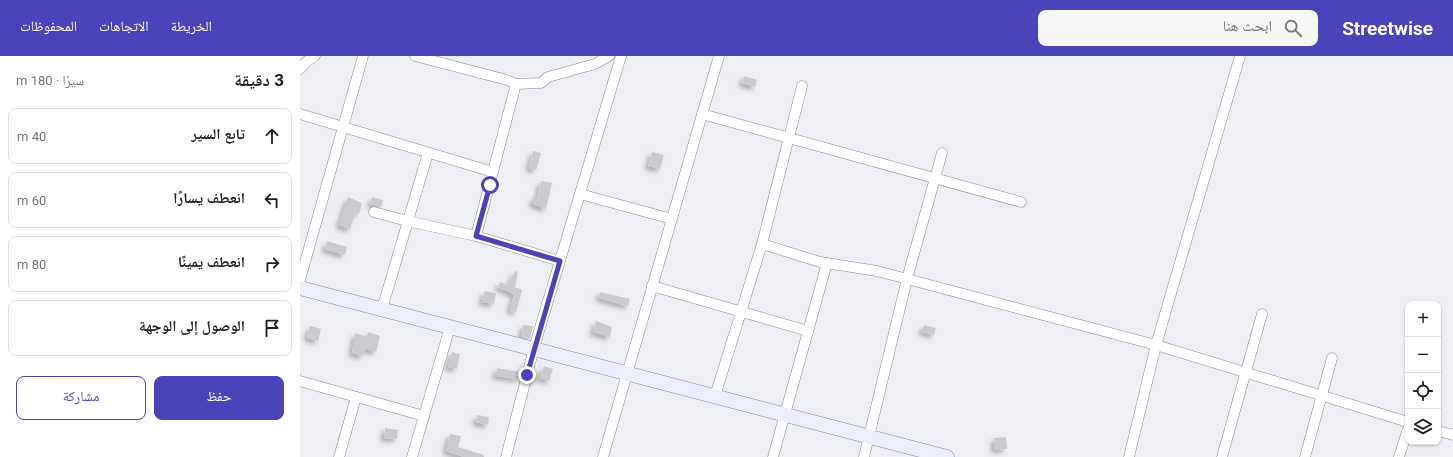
<!DOCTYPE html>
<html lang="ar">
<head>
<meta charset="utf-8">
<style>
	:root { --surface:#fff; --page:#f6f6f6; --text:#202124; --muted:#757577; --line:#e0e0e0; --accent:#4a43b9 }
	body { margin:0; font-family:Roboto,"Noto Naskh Arabic",sans-serif; background:var(--page); color:var(--text); direction:rtl }
	.controls { position:absolute; right:12px; bottom:12px; display:grid; overflow:hidden; border-radius:8px; box-shadow:0 1px 3px #0004 }
	.controls button { width:36px; height:36px; display:grid; place-items:center; padding:0; border:0; border-bottom:1px solid var(--line); background:var(--surface); color:var(--text); font:20px sans-serif }
	.stop { position:absolute; width:12px; height:12px; margin:-9px; border:3px solid #4a43b9; border-radius:50%; background:#fff }
	.stop.end { background:#4a43b9; border-color:#fff; box-shadow:0 1px 4px #0008 }
	.list { margin:0; padding:0; list-style:none }
	h2 { display:flex; justify-content:space-between; align-items:center; height:52px; margin:0; padding:0 16px; font-size:17px }
	h2 small { font-size:13px; font-weight:400; color:var(--muted) }
	.list li { display:grid; grid-template-columns:26px 1fr auto; gap:12px; align-items:center; box-sizing:border-box; height:56px; margin:0 8px 8px; padding:0 8px; border:1px solid var(--line); border-radius:8px }
	.list b { display:block; font-size:15px; white-space:nowrap }
	.list em { font-size:13px; font-style:normal; color:var(--muted) }
	.actions { display:flex; gap:8px; padding:12px 16px }
	.actions a { flex:1; padding:9px 0; border:1px solid var(--accent); border-radius:8px; text-align:center; font-size:14px; color:var(--accent) }
	.actions .main { background:var(--accent); color:#fff }
	.icon { flex:none; width:22px; height:22px; fill:none; stroke:currentColor; stroke-width:2; stroke-linecap:round; stroke-linejoin:round }
	.map { position:relative; flex:none; width:1153px; height:401px; overflow:hidden; direction:ltr }
	header { display:flex; align-items:center; gap:24px; box-sizing:border-box; height:56px; padding:0 20px; background:var(--accent); color:#fff }
	header strong { font-size:19px }
	nav { display:flex; gap:22px; margin-inline-start:auto; font-size:14px }
	.search { width:280px; height:36px; background:var(--page); display:flex; align-items:center; gap:10px; box-sizing:border-box; padding:0 14px; border-radius:8px; color:var(--muted); font-size:15px }
	main { display:flex }
	aside { flex:1; background:var(--surface) }
	.map>svg:first-child { display:block }
	.building { fill:#cacbd1; filter:url(#shadow) }
	.lines { fill:none; stroke-linecap:round; stroke-linejoin:round }
	.minor-casing { stroke:#88898e; stroke-width:11 }
	.secondary-casing { stroke:#88898e; stroke-width:15 }
	.minor { stroke:#fff; stroke-width:10 }
	.secondary { stroke:#ecedfd; stroke-width:14 }
	.route { stroke:#4a43b9; stroke-width:5 }
</style>
</head>
<body>
<header>
<strong>Streetwise</strong>
<div class="search"><svg class="icon" aria-label="search" viewBox="0 0 24 24"><circle cx="10" cy="10" r="6"/><path d="M15 15l6 6"/></svg>ابحث هنا</div>
<nav><a>الخريطة</a><a>الاتجاهات</a><a>المحفوظات</a></nav>
</header>
<main>
<div class="map">
<svg width="1153" height="401" viewBox="0 0 1153 401">
	<defs>
		<filter id="shadow"><feDropShadow dx="-3.5" dy="3.5" stdDeviation="2" flood-color="#0004"/></filter>
	</defs>
	<rect width="100%" height="100%" fill="#eeeff5"/>
	<g class="building">
		<polygon points="444,20 457,24 455,31 442,27"/>
		<polygon points="233,95 241,97 236,114 229,112"/>
		<polygon points="352,96 364,99 360,113 348,110"/>
		<polygon points="241,125 252,127 246,153 233,148 233,142 237,142"/>
		<polygon points="48,141 62,147 59,158 55,157 50,173 39,169"/>
		<polygon points="72,141 83,144 81,151 70,148"/>
		<polygon points="27,185 47,191 45,199 25,193"/>
		<polygon points="215,215 218,216 215,231 222,234 216,256 210,255 214,238 198,231 200,226 208,229"/>
		<polygon points="185,235 196,237 194,248 182,246"/>
		<polygon points="300,236 330,243 328,250 299,242"/>
		<polygon points="296,265 312,271 310,281 293,276"/>
		<polygon points="223,269 233,270 230,282 221,281"/>
		<polygon points="624,269 636,272 634,279 622,276"/>
		<polygon points="10,270 21,273 18,285 7,282"/>
		<polygon points="68,276 80,280 76,296 65,293 63,300 52,297 55,277 67,281"/>
		<polygon points="152,296 160,298 157,313 148,311"/>
		<polygon points="244,310 253,313 249,325 240,322"/>
		<polygon points="197,312 221,316 219,323 195,320"/>
		<polygon points="177,359 189,361 188,369 176,366"/>
		<polygon points="85,372 98,374 97,383 84,382"/>
		<polygon points="150,378 161,380 158,391 184,399 184,401 164,401 146,395"/>
		<polygon points="706,381 707,393 695,394 694,382"/>
	</g>
	<g class="lines">
		<g class="minor-casing">
			<g id="minor">
				<polyline points="115,0 207,24 216,28 241,27 248,21 295,8 309,0"/>
				<polyline points="0,13 6,6 15,0"/>
				<polyline points="0,58 193,116"/>
				<polyline points="402,58 721,146"/>
				<polyline points="280,138 372,163"/>
				<polyline points="74,156 107,165 176,180 260,205"/>
				<polyline points="176,180 216,28"/>
				<polyline points="462,188 520,206 577,215 856,289 1108,366"/>
				<polyline points="0,224 63,0"/>
				<polyline points="352,230 508,275"/>
				<polyline points="82,253 128,97"/>
				<polyline points="0,325 124,360"/>
				<polyline points="415,340 462,188 502,30"/>
				<polyline points="1138,375 1153,379"/>
				<polyline points="39,401 56,341"/>
				<polyline points="112,401 150,271"/>
				<polyline points="206,401 234,292 321,0"/>
				<polyline points="303,401 419,0"/>
				<polyline points="473,401 527,207"/>
				<polyline points="564,401 607,223 642,97"/>
				<polyline points="829,401 856,289 940,0"/>
				<polyline points="922,401 962,258"/>
				<polyline points="1005,401 1032,302"/>
				<polyline points="1099,401 1108,373"/>
			</g>
		</g>
		<g class="secondary-casing">
			<polyline id="secondary" points="0,232 647,401"/>
		</g>
		<use href="#minor" class="minor"/>
		<use href="#secondary" class="secondary"/>
	</g>
	<g class="lines">
		<polyline class="route" points="190,129 176,180 260,205 227,319"/>
	</g>
</svg>
<div class="controls">
<button>+</button>
<button>−</button>
<button><svg class="icon" aria-label="locate" viewBox="0 0 24 24"><circle cx="12" cy="12" r="6"/><path d="M12 2v4M12 18v4M2 12h4M18 12h4"/></svg></button>
<button><svg class="icon" aria-label="layers" viewBox="0 0 24 24"><path d="M12 4l9 5-9 5-9-5zM3 14l9 5 9-5"/></svg></button>
</div>
<div class="stop" style="left:190px;top:129px"></div>
<div class="stop end" style="left:227px;top:319px"></div>
</div>
<aside>
<h2>3 دقيقة<small>سيرًا · 180 m</small></h2>
<ul class="list">
<li><svg class="icon" aria-label="ahead" viewBox="0 0 24 24"><path d="M12 20V5M6 11l6-6 6 6"/></svg><div><b>تابع السير</b></div><em>40 m</em></li>
<li><svg class="icon" aria-label="left" viewBox="0 0 24 24"><path d="M17 20v-9H6M10 6l-5 5 5 5"/></svg><div><b>انعطف يسارًا</b></div><em>60 m</em></li>
<li><svg class="icon" aria-label="right" viewBox="0 0 24 24"><path d="M7 20v-9h11M14 6l5 5-5 5"/></svg><div><b>انعطف يمينًا</b></div><em>80 m</em></li>
<li><svg class="icon" aria-label="arrive" viewBox="0 0 24 24"><path d="M6 21V4h12l-3 4 3 4H6"/></svg><div><b>الوصول إلى الوجهة</b></div></li>
</ul>
<div class="actions"><a class="main">حفظ</a><a>مشاركة</a></div>
</aside>
</main>
</body>
</html>
